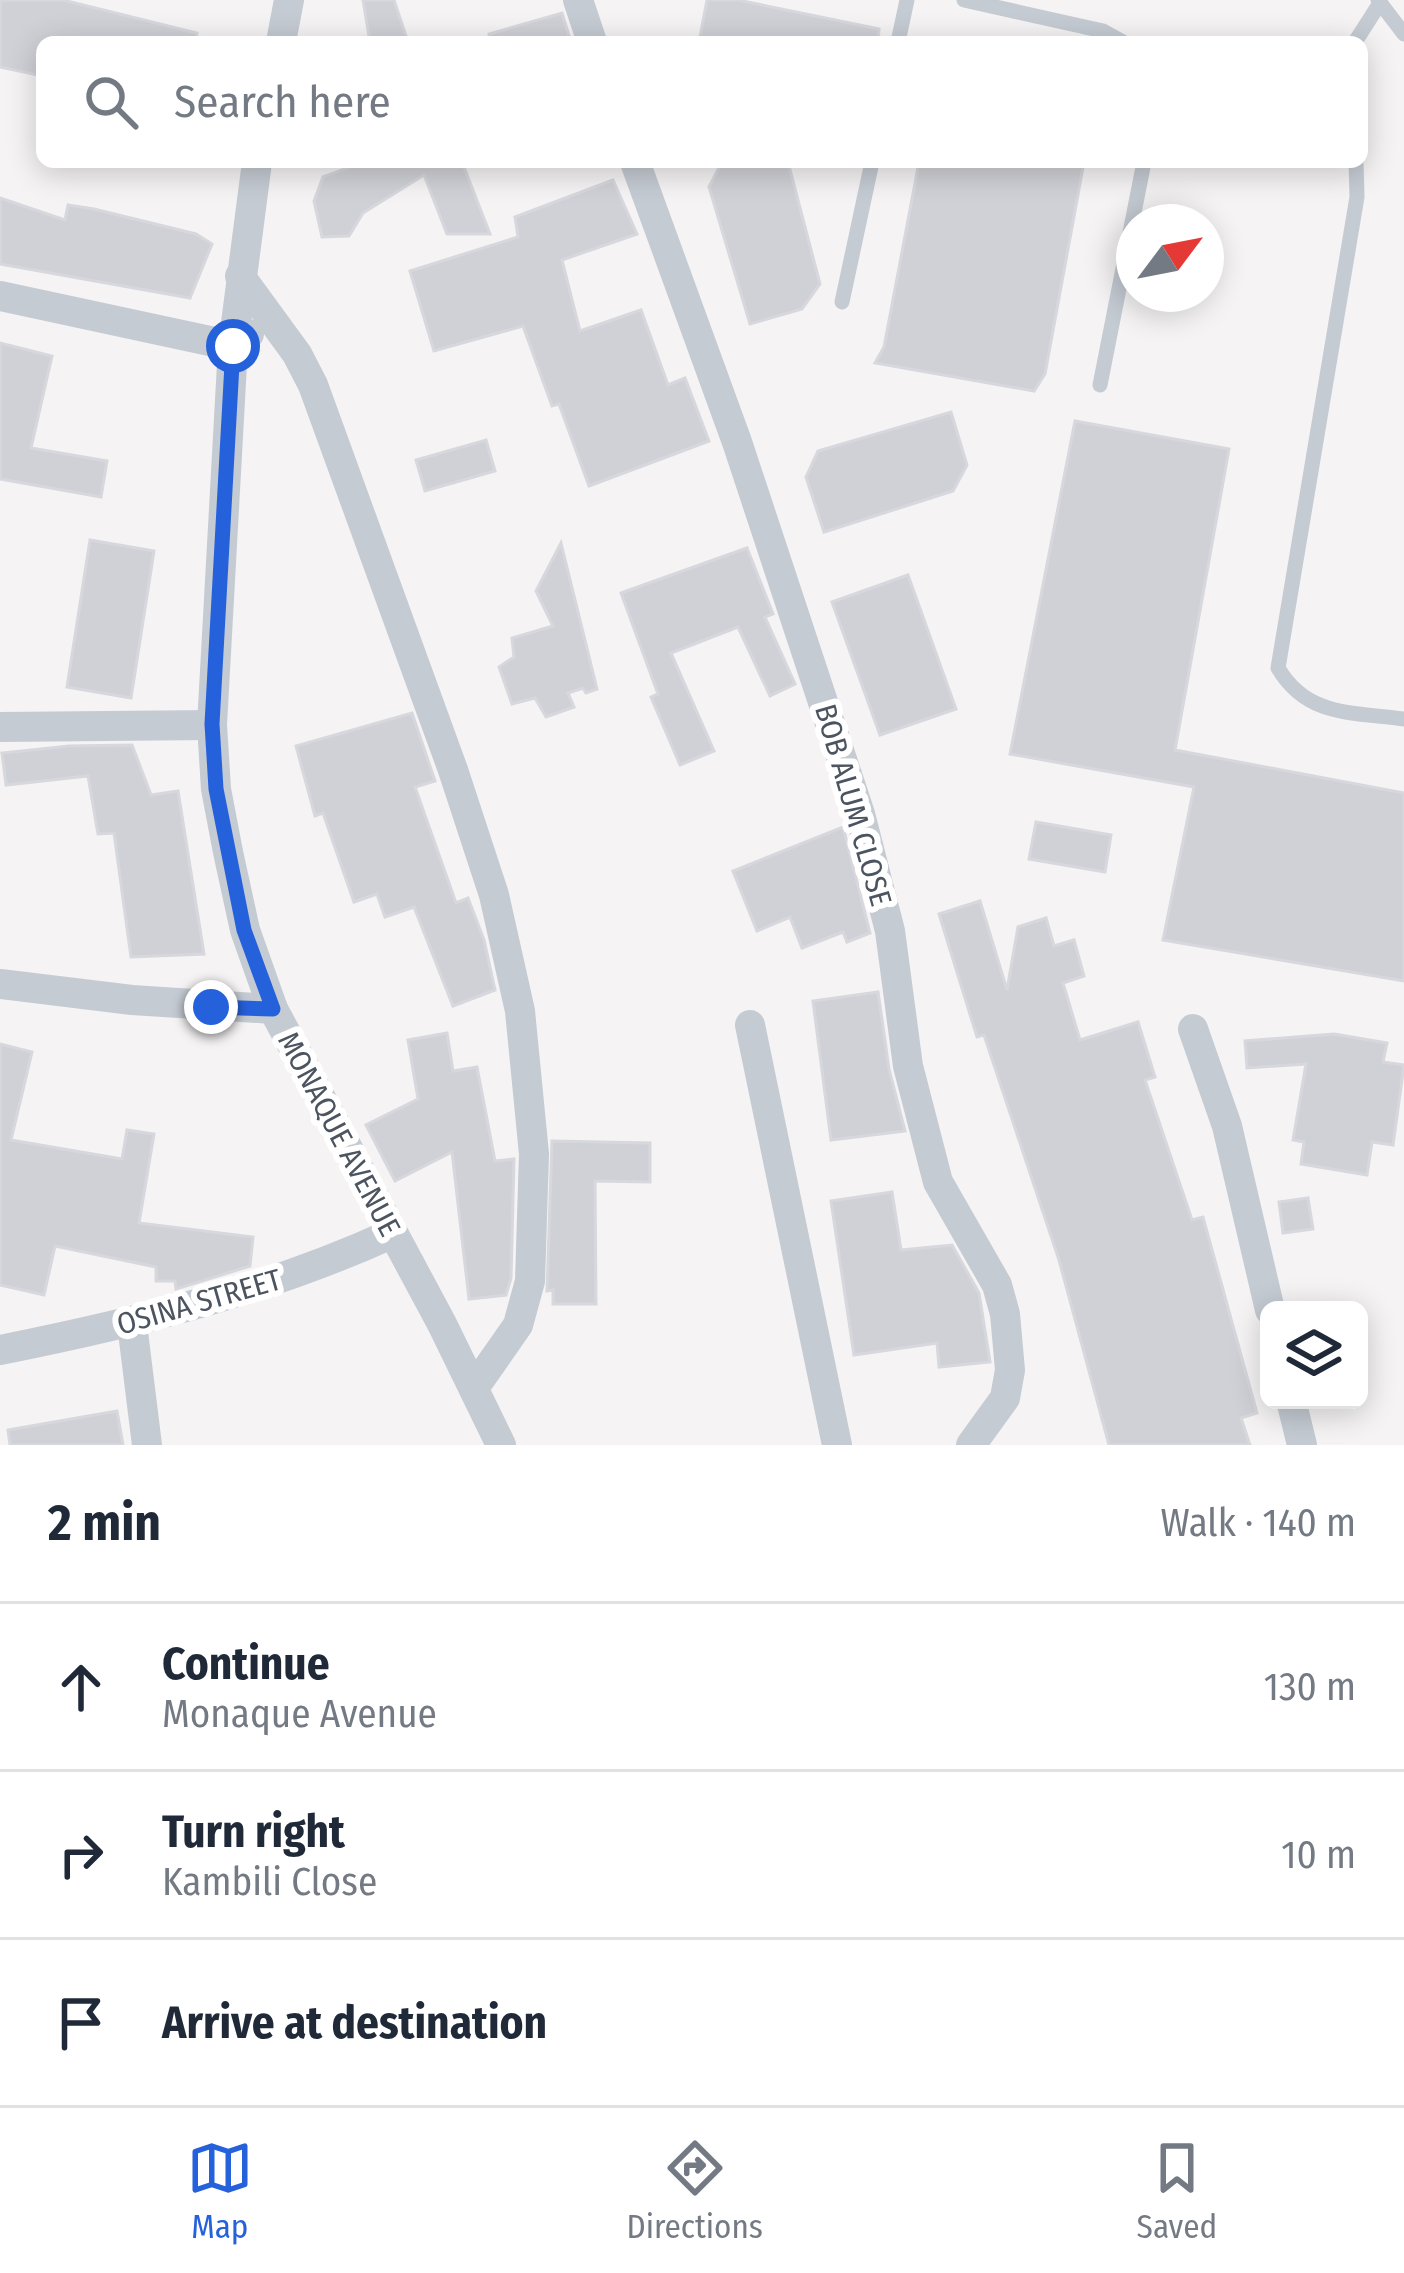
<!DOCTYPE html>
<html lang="en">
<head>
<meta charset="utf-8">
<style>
	:root { --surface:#fff; --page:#f6f6f7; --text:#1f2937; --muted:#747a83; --line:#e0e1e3; --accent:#2661dc }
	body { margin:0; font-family:"Fira Sans Condensed",sans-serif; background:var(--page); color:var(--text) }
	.controls { position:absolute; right:36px; bottom:36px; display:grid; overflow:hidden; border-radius:18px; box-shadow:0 6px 30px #0003 }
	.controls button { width:108px; height:108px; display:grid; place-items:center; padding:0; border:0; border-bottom:3px solid var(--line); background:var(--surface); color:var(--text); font:60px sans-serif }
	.compass { position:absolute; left:1116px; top:204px; width:108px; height:108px; border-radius:50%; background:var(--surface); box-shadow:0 6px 30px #0003; rotate:58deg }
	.stop { position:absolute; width:36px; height:36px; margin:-27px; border:9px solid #2661dc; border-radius:50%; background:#fff }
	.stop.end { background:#2661dc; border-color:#fff; box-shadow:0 3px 12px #0008 }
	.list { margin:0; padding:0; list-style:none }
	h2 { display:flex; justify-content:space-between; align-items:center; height:156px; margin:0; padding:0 48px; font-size:51px }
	h2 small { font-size:39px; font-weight:400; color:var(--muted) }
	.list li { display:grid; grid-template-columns:78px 1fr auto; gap:36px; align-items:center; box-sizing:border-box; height:168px; padding:0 48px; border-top:3px solid var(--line) }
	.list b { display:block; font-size:45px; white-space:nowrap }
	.list p { margin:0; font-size:39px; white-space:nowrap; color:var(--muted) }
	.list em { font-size:39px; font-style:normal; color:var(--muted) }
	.icon { flex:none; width:66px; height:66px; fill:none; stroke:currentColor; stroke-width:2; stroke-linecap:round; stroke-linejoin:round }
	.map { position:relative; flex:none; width:1404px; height:1445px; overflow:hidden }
	.search { position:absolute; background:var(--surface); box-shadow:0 6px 30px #0003; left:36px; right:36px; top:36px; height:132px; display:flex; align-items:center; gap:30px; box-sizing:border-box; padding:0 42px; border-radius:18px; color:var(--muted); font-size:45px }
	.sheet { height:660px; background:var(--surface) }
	nav { display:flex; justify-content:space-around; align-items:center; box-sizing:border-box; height:168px; border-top:3px solid var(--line); background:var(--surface); font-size:33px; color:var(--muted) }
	nav a { display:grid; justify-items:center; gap:6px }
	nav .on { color:var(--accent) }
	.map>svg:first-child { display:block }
	.building { fill:#d0d1d6; stroke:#d7d8dd; stroke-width:3 }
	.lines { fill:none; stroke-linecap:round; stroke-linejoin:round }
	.lane { stroke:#c5cbd3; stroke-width:15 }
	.street { stroke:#c5cbd3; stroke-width:30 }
	.route { stroke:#2661dc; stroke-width:15 }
	.labels { text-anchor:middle; stroke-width:12; stroke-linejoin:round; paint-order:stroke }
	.street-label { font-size:30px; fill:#4b545f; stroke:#fff }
</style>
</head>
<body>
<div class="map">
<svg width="1404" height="1445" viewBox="0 0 1404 1445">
	<rect width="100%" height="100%" fill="#f5f3f3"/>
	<g class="building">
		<polygon points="0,0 63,0 197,33 195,42 42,42 42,76 0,67"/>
		<polygon points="363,0 394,0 408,42 370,42"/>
		<polygon points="707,0 738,0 879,29 878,42 699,42"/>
		<polygon points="562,13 571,42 490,42 489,34"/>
		<polygon points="364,162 462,162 490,234 447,234 424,175 363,213 349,236 322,237 314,201 323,177"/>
		<polygon points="722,162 788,162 820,284 802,309 750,324 709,187"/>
		<polygon points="919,162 1084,162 1045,374 1034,391 875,363 884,347"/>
		<polygon points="613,180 637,234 562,260 580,331 641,310 668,385 685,378 709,441 589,486 559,404 552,406 523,326 434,351 410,271 518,237 515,217"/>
		<polygon points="0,198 65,220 68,205 94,209 196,234 212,244 190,298 0,264"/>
		<polygon points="0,343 52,356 31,448 107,461 101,497 0,479"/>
		<polygon points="951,412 967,465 953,491 824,532 806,477 818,451"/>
		<polygon points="1075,421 1229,449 1175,750 1404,793 1404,981 1163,940 1194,787 1010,754"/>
		<polygon points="486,440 495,471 425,491 416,460"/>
		<polygon points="90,540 154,551 131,698 67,687"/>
		<polygon points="561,543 597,689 586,693 583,688 568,693 574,707 546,717 535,698 512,704 499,667 514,657 512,638 553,626 536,591"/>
		<polygon points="747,548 773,614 765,617 795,684 770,696 738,627 671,653 714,751 680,765 651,697 658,694 621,593"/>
		<polygon points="908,575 956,709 880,735 832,602"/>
		<polygon points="412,713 435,781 415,787 456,903 468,898 484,940 495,990 453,1006 414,907 385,917 377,894 354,902 323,813 315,816 296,746"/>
		<polygon points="132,745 151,795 178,791 204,954 131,957 114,833 98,834 88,776 6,785 2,753 69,746"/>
		<polygon points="1036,822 1111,835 1105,872 1029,859"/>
		<polygon points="843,827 870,933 847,942 843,932 802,948 790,917 757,931 733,871"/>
		<polygon points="980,901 1007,990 1018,927 1046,918 1054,946 1074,940 1084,976 1063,983 1080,1040 1138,1022 1155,1077 1145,1080 1192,1220 1203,1217 1257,1413 1241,1418 1250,1445 1109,1445 1059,1260 984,1035 977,1037 939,914"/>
		<polygon points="878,992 889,1069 905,1131 831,1140 813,1001"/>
		<polygon points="447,1033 453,1071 477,1067 495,1161 514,1159 511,1278 506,1295 469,1299 452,1152 395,1181 366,1125 418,1099 408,1040"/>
		<polygon points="1334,1034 1387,1043 1383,1062 1404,1065 1393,1145 1372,1142 1367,1175 1301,1164 1304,1142 1293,1140 1306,1064 1247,1068 1245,1041"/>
		<polygon points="0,1044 32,1052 11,1140 122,1159 127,1130 154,1134 139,1223 253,1237 250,1266 176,1289 175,1281 156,1281 156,1267 55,1246 44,1295 0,1285"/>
		<polygon points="552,1141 650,1143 650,1182 595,1181 596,1304 553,1304 553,1290 547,1291"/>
		<polygon points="892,1192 901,1250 952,1245 979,1293 990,1362 939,1367 937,1343 854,1355 831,1201"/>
		<polygon points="1308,1198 1313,1229 1283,1233 1279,1202"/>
		<polygon points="117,1411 123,1445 10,1445 8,1430"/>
	</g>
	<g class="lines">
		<g class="lane">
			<polyline points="964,0 1103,31 1123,42"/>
			<polyline points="1378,0 1404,34"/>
			<polyline points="898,42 907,0"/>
			<polyline points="1355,42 1380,3"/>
			<path d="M 1356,162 L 1357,197 L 1278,668 C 1307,717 1352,712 1404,719"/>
			<polyline points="842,302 872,162"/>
			<polyline points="1100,385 1144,162"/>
		</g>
		<g class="street">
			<polyline points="578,0 592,42"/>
			<polyline points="281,42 289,0"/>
			<polyline points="257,162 233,346 212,725 216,789 228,852 245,930 273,1009 442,1324 501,1445"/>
			<polyline points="635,162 737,442 860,814 890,931 908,1066 938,1182 997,1285 1005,1314 1010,1370 1005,1398 971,1445"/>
			<polyline points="240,276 297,354 313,385 453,770 494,895 520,1011 534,1154 530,1281 518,1325 474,1388"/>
			<polyline points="0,296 233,346 249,334"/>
			<polyline points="0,727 212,725"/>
			<polyline points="0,984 132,1000 273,1009"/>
			<polyline points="750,1025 837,1445"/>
			<polyline points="1193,1029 1227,1126 1270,1310"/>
			<polyline points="132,1324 147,1445"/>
			<path d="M 0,1350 C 135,1323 266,1291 391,1234"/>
			<polyline points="1291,1400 1302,1445"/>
		</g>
	</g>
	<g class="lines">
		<polyline class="route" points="211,1007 273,1009 244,930 216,789 212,724 233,346"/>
	</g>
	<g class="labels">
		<g class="street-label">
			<text transform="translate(853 805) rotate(74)" y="10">BOB ALUM CLOSE</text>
			<text transform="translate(339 1134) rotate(62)" y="10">MONAQUE AVENUE</text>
			<text transform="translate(199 1302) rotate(-16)" y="10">OSINA STREET</text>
		</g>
	</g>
</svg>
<div class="controls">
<button><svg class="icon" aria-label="layers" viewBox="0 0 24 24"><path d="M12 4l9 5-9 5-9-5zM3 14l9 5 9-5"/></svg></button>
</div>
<svg class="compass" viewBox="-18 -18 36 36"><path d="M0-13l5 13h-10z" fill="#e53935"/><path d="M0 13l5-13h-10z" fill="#747a83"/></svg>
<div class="stop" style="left:233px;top:346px"></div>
<div class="stop end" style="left:211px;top:1007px"></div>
<div class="search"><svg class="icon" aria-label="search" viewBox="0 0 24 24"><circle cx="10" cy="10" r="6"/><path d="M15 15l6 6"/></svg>Search here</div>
</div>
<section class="sheet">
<h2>2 min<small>Walk · 140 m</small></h2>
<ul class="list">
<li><svg class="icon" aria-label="ahead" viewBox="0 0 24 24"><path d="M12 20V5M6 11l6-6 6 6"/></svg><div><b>Continue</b><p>Monaque Avenue</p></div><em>130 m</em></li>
<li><svg class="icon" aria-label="right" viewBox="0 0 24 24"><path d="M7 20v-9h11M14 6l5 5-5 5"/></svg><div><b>Turn right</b><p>Kambili Close</p></div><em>10 m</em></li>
<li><svg class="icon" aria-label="arrive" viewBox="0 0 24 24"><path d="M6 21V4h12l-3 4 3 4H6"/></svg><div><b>Arrive at destination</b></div></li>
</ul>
</section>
<nav>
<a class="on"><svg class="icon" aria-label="map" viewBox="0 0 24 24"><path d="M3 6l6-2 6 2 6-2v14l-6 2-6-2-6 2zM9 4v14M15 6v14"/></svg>Map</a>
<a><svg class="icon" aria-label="directions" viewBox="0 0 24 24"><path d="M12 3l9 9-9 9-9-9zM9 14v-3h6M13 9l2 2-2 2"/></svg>Directions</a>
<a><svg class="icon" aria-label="saved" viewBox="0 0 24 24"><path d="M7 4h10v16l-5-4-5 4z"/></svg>Saved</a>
</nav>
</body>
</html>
